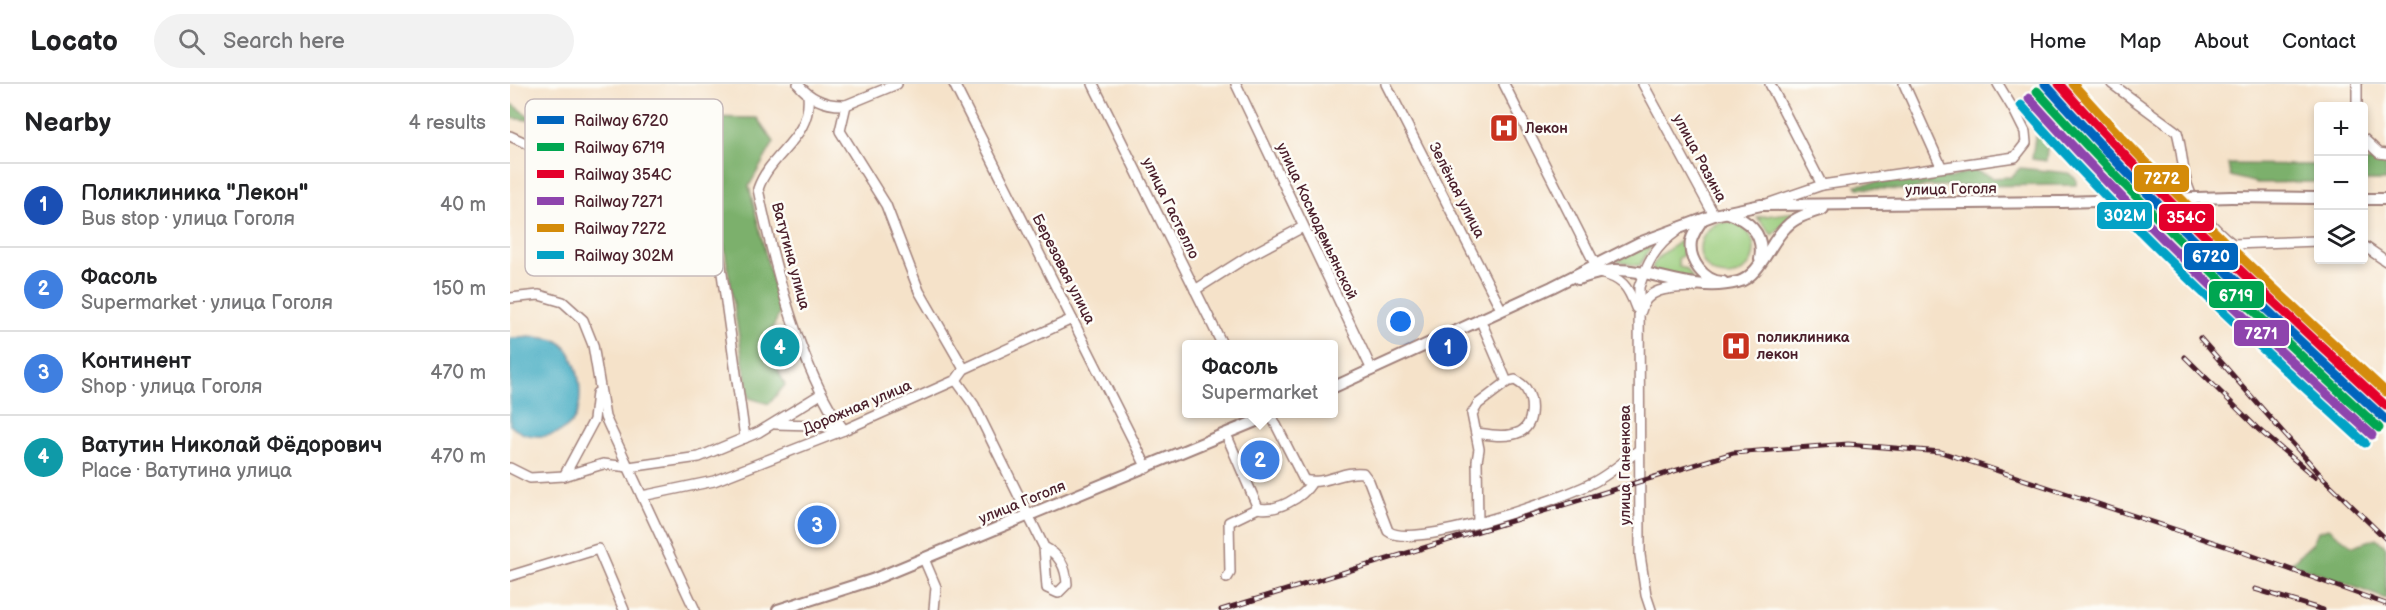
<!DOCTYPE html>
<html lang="en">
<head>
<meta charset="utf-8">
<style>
	:root { --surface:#fff; --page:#f2f2f2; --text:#202124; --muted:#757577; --line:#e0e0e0; --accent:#111827 }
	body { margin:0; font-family:"Balsamiq Sans",sans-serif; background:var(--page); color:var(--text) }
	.controls { position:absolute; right:18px; top:18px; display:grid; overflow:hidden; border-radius:6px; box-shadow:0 3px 9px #0003 }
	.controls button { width:54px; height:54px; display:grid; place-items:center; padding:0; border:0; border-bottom:2px solid var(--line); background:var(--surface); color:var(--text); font:30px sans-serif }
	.you { position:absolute; left:891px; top:238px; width:21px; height:21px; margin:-15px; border:4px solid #fff; border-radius:50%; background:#1a73e8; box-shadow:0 0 0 9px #1a73e833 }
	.badge { display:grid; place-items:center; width:39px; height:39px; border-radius:50%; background:var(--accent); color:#fff; font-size:20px; font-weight:700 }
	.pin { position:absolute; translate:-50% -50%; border:3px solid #fff; box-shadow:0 2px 6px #0006 }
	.popup { position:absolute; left:672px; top:256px; width:156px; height:78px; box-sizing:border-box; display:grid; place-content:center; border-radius:6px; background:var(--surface); filter:drop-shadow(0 2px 4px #0005); font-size:20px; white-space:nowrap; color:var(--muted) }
	.popup b { font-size:22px; color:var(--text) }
	.popup::after { content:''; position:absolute; left:50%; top:100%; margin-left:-12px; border:12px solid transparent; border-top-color:var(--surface) }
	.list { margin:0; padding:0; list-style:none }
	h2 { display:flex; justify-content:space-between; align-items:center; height:78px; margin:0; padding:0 24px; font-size:26px }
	h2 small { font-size:20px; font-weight:400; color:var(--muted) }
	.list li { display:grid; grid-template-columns:39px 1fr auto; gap:18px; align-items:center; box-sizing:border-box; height:84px; padding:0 24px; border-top:2px solid var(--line) }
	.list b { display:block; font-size:22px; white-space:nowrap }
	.list p { margin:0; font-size:20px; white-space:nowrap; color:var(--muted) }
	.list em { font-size:20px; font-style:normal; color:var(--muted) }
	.icon { flex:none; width:33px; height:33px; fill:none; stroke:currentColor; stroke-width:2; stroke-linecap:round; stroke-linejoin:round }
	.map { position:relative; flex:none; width:1876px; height:526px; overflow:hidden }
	header { display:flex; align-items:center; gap:36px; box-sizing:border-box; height:84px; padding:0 30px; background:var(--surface); border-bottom:2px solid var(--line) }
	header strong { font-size:28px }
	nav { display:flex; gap:33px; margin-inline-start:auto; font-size:21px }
	.search { width:420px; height:54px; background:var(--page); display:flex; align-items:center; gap:15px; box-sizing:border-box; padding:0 21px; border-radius:33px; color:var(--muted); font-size:22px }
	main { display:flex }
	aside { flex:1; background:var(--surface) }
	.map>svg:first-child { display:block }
	.green { fill:#9acc7c; stroke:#727654; stroke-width:1.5 }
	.forest { fill:#7bb06c; stroke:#62684c; stroke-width:1.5 }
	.water { fill:#44acc3; stroke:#476677; stroke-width:1.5 }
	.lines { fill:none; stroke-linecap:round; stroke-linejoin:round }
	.minor-casing { stroke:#a0807a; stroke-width:12 }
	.major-casing { stroke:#a0807a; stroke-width:14 }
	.minor { stroke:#fff; stroke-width:9 }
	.major { stroke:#fff; stroke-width:10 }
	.rail-casing { stroke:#4a1f2b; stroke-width:5 }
	.rail { stroke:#fdfcf7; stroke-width:3; stroke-dasharray:9; stroke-linecap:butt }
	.major-bridge-casing { stroke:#a0807a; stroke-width:14; stroke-linecap:butt }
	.major-bridge { stroke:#fff; stroke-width:10 }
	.rail-1-casing { stroke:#fdfcf7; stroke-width:14 }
	.rail-2-casing { stroke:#fdfcf7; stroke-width:14 }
	.rail-3-casing { stroke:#fdfcf7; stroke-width:14 }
	.rail-4-casing { stroke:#fdfcf7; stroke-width:14 }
	.rail-5-casing { stroke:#fdfcf7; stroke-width:14 }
	.rail-6-casing { stroke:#fdfcf7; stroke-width:14 }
	.rail-1 { stroke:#0065bd; stroke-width:9 }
	.rail-2 { stroke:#00a651; stroke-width:9 }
	.rail-3 { stroke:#e4002b; stroke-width:9 }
	.rail-4 { stroke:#8e44ad; stroke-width:9 }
	.rail-5 { stroke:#d48b09; stroke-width:9 }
	.rail-6 { stroke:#04a2c6; stroke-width:9 }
	.labels { text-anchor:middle; stroke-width:5; stroke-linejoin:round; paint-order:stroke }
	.poi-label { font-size:15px; font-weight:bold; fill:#4a1f2b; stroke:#fdfcf7; text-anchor:start }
	.street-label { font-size:15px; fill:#4a1f2b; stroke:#fdfcf7 }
	.key { fill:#fdfcf7; stroke:#c7baba; stroke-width:1.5 }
	.key-label { font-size:16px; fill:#4a1f2b }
	.line-badge { stroke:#fdfcf7; stroke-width:2 }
	.badge-label { font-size:16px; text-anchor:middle; font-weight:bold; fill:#fff }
</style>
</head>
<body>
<header>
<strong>Locato</strong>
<div class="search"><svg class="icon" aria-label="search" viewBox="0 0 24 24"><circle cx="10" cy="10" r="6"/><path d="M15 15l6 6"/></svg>Search here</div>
<nav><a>Home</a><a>Map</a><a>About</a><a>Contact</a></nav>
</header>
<main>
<aside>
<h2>Nearby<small>4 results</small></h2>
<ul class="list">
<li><span class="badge" style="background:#1a4fb4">1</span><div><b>Поликлиника &quot;Лекон&quot;</b><p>Bus stop · улица Гоголя</p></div><em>40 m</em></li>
<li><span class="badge" style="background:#3f7fe0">2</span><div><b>Фасоль</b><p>Supermarket · улица Гоголя</p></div><em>150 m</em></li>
<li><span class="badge" style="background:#3f7fe0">3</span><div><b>Континент</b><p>Shop · улица Гоголя</p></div><em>470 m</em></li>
<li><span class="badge" style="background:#0f9aa8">4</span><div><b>Ватутин Николай Фёдорович</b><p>Place · Ватутина улица</p></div><em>470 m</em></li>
</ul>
</aside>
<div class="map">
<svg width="1876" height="526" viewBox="0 0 1876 526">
	<rect width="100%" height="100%" fill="#fdfcf7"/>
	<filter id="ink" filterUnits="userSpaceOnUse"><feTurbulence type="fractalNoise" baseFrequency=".0167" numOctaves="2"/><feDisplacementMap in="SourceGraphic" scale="12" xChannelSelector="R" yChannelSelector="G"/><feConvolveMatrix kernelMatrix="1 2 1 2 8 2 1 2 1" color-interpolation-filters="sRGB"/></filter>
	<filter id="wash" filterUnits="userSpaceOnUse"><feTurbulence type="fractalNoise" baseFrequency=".008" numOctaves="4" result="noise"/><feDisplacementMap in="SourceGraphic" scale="24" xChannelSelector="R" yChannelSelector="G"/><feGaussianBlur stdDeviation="1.35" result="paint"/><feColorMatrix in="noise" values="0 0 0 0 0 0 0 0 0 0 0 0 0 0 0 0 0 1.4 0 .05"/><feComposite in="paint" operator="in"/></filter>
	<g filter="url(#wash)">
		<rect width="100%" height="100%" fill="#f5e2c9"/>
		<g class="green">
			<polygon points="1287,128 1262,151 1247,133"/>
			<circle cx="1217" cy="165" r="27"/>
			<polygon points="1173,155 1173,171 1168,175 1169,183 1177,185 1183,195 1145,188 1142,182 1151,171"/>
			<polygon points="1143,160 1129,182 1106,177"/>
		</g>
		<g class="forest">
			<polygon points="0,19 19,32 43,26 80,40 178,33 247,34 264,58 239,102 270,228 256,259 275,301 259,320 239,314 214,161 124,97 29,46 28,37 0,34"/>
			<polygon points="1534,50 1537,64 1536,77 1522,75 1525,53"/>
			<polygon points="1863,77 1876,78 1876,97 1854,97 1854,79"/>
			<polygon points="1718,80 1808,81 1808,98 1747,99 1720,92"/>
			<polygon points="1510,84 1558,89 1566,95 1566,101 1416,102 1397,106 1348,104 1346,101 1395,94 1440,94 1463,86 1483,94 1501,93"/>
			<polygon points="1818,444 1843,462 1866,454 1876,463 1876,515 1781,479 1803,459 1808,447"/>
		</g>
		<path class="water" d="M 25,253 C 31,254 42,254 48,257 C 69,268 77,319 63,337 C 48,356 16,357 0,341 L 0,254 Z"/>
	</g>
	<g filter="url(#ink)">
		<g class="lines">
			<g class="minor-casing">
				<g id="minor">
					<path d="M 288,0 C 300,15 316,22 336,21"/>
					<polyline points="444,0 637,384"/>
					<polyline points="583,0 712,260"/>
					<polyline points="726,0 862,286"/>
					<polyline points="876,0 991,225"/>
					<polyline points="994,0 1085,180"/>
					<polyline points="1133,0 1204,131"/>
					<polyline points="1260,0 1312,101"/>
					<polyline points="1394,0 1431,82"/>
					<path d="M 1602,0 L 1667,48 C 1672,65 1672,83 1677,100 C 1685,125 1702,144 1723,160 L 1808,157"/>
					<polyline points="1847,0 1847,22"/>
					<path d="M 298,12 C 302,54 260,69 248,105 C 263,177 290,287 334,346"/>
					<polyline points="336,21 330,47 376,121 409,207 454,285"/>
					<polyline points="336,21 387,0"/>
					<polyline points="0,52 113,103 209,168 235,354"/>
					<polyline points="1854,55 1869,69 1876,70"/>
					<polyline points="1257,120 1312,101 1505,73 1516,59 1515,48 1505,28 1488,0"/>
					<polyline points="1854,162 1876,177"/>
					<path d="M 1089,189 C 1112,194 1118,202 1126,224"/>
					<polyline points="685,206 737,173 793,143"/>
					<polyline points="0,214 29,211 53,218 73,236 83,261 95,333 185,526"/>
					<path d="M 1131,227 C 1136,202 1164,204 1184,203"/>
					<path d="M 446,296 L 464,321 L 534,463 L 537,504 L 548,509 L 557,500 C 556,483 550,471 534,463"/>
					<path d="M 761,331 L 794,396 C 814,402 833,386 853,389 L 859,397 L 878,447 C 901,467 1051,415 1080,400 C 1098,392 1114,377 1129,366"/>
					<polyline points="265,340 303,341 331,345"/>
					<path d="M 967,349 C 981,351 997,354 1010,348 C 1024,341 1024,317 1016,305 C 1014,301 1008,298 1005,296 L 997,298"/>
					<polyline points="716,350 748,424 719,438 720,489 717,494"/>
					<polyline points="0,384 20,394 54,392 93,380 119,383 189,373 249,348 311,310"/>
					<polyline points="54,392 84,336 87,309"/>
					<polyline points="132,412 204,397 334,346 446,296 454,285 562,235"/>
					<path d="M 748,424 C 767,428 792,414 802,398"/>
					<polyline points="968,439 967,377 969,365 962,330 968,320 997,298 970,235"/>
					<polyline points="414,475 426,503 424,526"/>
					<polyline points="0,492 88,465 114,526"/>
					<path d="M 1141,526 L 1136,511 L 1130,471 L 1129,203 C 1137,179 1145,162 1167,147"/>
				</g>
			</g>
			<g class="major-casing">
				<g id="major">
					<polyline points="1721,113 1808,114"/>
					<polyline points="1854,115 1876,115"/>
					<path d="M 1216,128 C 1238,136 1255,149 1250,175"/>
					<path d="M 1192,136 C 1188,142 1183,149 1181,157 C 1178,176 1194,198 1213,198"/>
					<path d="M 1068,195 C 1080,191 1092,187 1104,186 C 1146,185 1182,210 1228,198 C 1250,192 1260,158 1276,143 C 1285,133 1300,129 1313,125"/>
					<polyline points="824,303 1042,203 1129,159 1204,131 1251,121 1552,118"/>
					<polyline points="268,526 362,496 763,330"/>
				</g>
			</g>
			<use href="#minor" class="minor"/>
			<use href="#major" class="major"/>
			<g class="rail-casing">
				<g id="rail">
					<polyline points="1746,226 1821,287"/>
					<polyline points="1690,254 1813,394 1876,455"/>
					<polyline points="1675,273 1748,345 1805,393"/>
					<polyline points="1745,505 1813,526"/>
					<polyline points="711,526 1223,369 1338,360 1431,368 1721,464 1876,520"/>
				</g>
			</g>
			<use href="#rail" class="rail"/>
			<g class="major-bridge-casing">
				<polyline id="major-bridge" points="1552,118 1721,113"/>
			</g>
			<use href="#major-bridge" class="major-bridge"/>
			<g class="rail-1-casing">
				<path id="rail-1" d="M 1535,0 C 1641,120 1758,228 1876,336"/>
			</g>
			<g class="rail-2-casing">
				<path id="rail-2" d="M 1527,7 C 1634,127 1751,235 1869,344"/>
			</g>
			<g class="rail-3-casing">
				<path id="rail-3" d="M 1549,0 C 1651,115 1763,218 1876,322"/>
			</g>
			<g class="rail-4-casing">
				<path id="rail-4" d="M 1519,14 C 1626,134 1743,243 1862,351"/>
			</g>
			<g class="rail-5-casing">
				<path id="rail-5" d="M 1563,0 C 1660,110 1768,209 1876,308"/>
			</g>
			<g class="rail-6-casing">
				<path id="rail-6" d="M 1511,21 C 1618,142 1736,250 1855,359"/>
			</g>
			<use href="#rail-1" class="rail-1"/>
			<use href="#rail-2" class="rail-2"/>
			<use href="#rail-3" class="rail-3"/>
			<use href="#rail-4" class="rail-4"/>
			<use href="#rail-5" class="rail-5"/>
			<use href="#rail-6" class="rail-6"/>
		</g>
	</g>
	<defs>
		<g id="hospital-square" transform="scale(1.5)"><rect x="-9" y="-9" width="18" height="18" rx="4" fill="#c8321e" stroke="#fdfcf7"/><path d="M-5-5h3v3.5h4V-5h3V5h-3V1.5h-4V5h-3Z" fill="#fff"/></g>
	</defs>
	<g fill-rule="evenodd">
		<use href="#hospital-square" x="994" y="44"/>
		<use href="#hospital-square" x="1226" y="262"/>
	</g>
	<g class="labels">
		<g class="poi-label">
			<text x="1015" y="49">Лекон</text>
			<text x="1247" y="258">поликлиника<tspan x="1247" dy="17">лекон</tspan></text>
		</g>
		<g class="street-label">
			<text transform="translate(1190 74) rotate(62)" y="5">улица Разина</text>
			<text transform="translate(1441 105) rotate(-1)" y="5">улица Гоголя</text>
			<text transform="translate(947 106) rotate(63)" y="5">Зелёная улица</text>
			<text transform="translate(661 124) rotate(64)" y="5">улица Гастелло</text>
			<text transform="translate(807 137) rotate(65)" y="5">улица Космодемьянской</text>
			<text transform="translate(281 172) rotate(75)" y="5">Ватутина улица</text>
			<text transform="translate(554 185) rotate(63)" y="5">Березовая улица</text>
			<text transform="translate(347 323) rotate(-23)" y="5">Дорожная улица</text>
			<text transform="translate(1115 381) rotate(-90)" y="5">улица Ганенкова</text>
			<text transform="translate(512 418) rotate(-22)" y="5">улица Гоголя</text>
		</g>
	</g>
	<rect x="15" y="15" width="198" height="177" rx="9" class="key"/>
	<rect x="27" y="32" width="27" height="8" fill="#0065bd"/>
	<rect x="27" y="59" width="27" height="8" fill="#00a651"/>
	<rect x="27" y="86" width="27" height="8" fill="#e4002b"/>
	<rect x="27" y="113" width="27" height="8" fill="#8e44ad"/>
	<rect x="27" y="140" width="27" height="8" fill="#d48b09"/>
	<rect x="27" y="167" width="27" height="8" fill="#04a2c6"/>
	<g class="key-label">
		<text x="64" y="42">Railway 6720</text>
		<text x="64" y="69">Railway 6719</text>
		<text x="64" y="96">Railway 354С</text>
		<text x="64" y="123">Railway 7271</text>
		<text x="64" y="150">Railway 7272</text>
		<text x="64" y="177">Railway 302М</text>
	</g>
	<g class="line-badge">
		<rect x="1623" y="80" width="57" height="29" rx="6" fill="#d48b09"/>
		<rect x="1586" y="117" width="57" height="29" rx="6" fill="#04a2c6"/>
		<rect x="1648" y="119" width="57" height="29" rx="6" fill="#e4002b"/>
		<rect x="1673" y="158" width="56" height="29" rx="6" fill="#0065bd"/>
		<rect x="1698" y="196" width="57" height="29" rx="6" fill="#00a651"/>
		<rect x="1723" y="235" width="57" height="28" rx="6" fill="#8e44ad"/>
	</g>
	<g class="badge-label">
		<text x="1652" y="100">7272</text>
		<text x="1615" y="137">302М</text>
		<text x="1676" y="139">354С</text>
		<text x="1701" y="178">6720</text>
		<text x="1726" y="217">6719</text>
		<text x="1751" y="255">7271</text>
	</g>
</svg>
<div class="controls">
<button>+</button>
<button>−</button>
<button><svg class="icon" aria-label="layers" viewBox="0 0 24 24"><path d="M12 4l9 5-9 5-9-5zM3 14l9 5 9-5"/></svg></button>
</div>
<div class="you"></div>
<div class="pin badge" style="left:938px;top:263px;background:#1a4fb4">1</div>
<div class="pin badge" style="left:750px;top:376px;background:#3f7fe0">2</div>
<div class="popup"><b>Фасоль</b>Supermarket</div>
<div class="pin badge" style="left:307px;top:441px;background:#3f7fe0">3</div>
<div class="pin badge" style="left:270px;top:263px;background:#0f9aa8">4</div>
</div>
</main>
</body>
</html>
